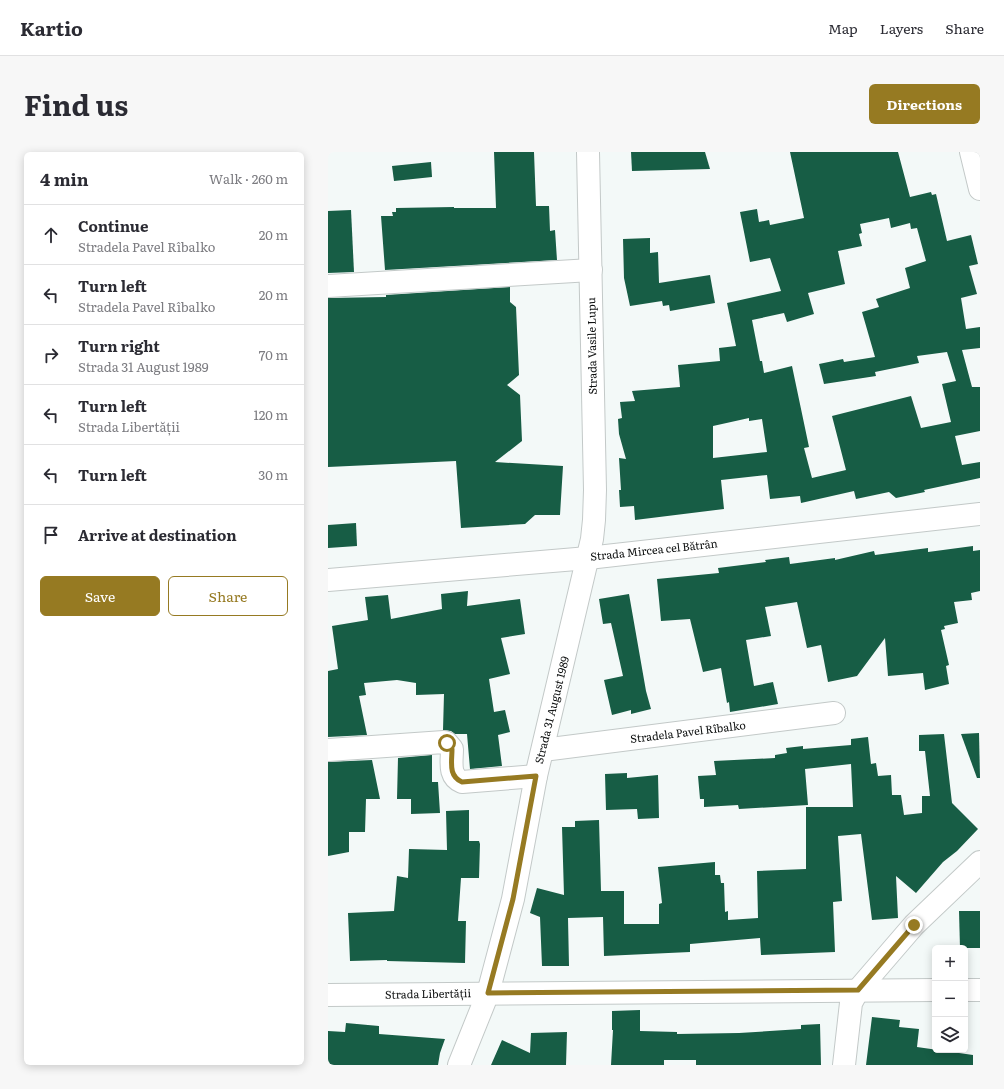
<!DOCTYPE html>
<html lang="en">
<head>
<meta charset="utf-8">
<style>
	:root { --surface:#fff; --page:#f7f7f7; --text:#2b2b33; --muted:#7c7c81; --line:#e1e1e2; --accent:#967a22 }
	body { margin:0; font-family:Literata,serif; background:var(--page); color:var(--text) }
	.controls { position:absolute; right:12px; bottom:12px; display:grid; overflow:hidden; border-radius:6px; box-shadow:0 2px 10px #0003 }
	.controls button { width:36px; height:36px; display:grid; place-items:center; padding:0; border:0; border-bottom:1px solid var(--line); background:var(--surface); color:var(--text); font:20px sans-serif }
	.stop { position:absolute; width:12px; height:12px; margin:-9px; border:3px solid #967a22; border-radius:50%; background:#fff }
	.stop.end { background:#967a22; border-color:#fff; box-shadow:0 1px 4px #0008 }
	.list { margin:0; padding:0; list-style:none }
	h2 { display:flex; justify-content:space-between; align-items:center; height:52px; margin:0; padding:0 16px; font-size:17px }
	h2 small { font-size:13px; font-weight:400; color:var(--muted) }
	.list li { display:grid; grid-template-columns:26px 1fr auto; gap:12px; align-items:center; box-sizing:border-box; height:60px; padding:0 16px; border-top:1px solid var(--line) }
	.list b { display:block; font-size:15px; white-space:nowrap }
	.list p { margin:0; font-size:13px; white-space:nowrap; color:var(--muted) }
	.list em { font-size:13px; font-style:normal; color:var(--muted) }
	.actions { display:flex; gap:8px; padding:12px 16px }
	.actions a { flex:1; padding:9px 0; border:1px solid var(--accent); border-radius:6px; text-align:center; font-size:14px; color:var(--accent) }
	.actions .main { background:var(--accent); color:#fff }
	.icon { flex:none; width:22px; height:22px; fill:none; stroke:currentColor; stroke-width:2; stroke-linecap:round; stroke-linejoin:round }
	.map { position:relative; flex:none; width:652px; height:913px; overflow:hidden; border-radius:6px }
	header { display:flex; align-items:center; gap:24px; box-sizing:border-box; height:56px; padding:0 20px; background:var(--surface); border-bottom:1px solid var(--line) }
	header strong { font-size:19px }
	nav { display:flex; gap:22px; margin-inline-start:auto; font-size:14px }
	.intro { display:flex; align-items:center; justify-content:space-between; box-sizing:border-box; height:96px; padding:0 24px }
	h1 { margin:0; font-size:28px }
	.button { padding:10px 18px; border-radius:6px; background:var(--accent); color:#fff; font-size:14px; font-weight:700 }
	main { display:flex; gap:24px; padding:0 24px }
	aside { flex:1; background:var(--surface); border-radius:6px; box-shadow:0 2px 10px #0003 }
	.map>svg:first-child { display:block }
	.building { fill:#175d45; fill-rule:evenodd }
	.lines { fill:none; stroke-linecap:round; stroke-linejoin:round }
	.minor-casing { stroke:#c3c9c8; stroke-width:24 }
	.major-casing { stroke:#c3c9c8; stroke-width:24 }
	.minor { stroke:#fff; stroke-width:22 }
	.major { stroke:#fff; stroke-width:22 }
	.route { stroke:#967a22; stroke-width:5 }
	.labels { text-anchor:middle; stroke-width:4; stroke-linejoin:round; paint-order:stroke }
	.street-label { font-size:11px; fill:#0e1010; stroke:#fff }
</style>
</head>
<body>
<header>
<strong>Kartio</strong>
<nav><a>Map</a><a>Layers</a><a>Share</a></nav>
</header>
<div class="intro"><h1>Find us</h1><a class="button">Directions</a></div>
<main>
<aside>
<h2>4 min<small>Walk · 260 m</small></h2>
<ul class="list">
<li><svg class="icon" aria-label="ahead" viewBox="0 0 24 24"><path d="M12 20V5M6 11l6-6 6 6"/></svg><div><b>Continue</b><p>Stradela Pavel Rîbalko</p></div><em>20 m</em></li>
<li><svg class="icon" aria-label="left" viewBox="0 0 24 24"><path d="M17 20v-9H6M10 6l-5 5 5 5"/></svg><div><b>Turn left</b><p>Stradela Pavel Rîbalko</p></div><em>20 m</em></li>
<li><svg class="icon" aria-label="right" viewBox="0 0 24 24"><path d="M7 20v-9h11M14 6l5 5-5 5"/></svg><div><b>Turn right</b><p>Strada 31 August 1989</p></div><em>70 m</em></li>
<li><svg class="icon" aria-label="left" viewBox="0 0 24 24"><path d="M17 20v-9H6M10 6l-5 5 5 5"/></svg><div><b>Turn left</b><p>Strada Libertății</p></div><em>120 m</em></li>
<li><svg class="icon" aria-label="left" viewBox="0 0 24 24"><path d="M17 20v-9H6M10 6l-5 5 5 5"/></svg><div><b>Turn left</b></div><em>30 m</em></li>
<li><svg class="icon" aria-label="arrive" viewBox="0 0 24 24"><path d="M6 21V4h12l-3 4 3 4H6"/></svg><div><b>Arrive at destination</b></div></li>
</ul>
<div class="actions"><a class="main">Save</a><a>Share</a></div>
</aside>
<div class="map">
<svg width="652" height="913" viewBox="0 0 652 913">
	<rect width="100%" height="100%" fill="#f3f9f8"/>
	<g class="building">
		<polygon points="166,0 206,0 208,54 221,54 222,79 227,78 229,108 57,118 53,64 65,64 64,60 68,60 68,56 126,55 126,56 168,56"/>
		<polygon points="303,0 377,0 382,17 304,19"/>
		<path d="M 462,0 L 570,0 L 582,45 L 603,40 L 604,43 L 608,42 L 619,89 L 643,83 L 650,112 L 641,114 L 649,142 L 633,146 L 638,177 L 652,175 L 652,196 L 634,198 L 644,235 L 652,235 L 652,279 L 627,284 L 634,313 L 652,310 L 652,326 L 596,338 L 597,340 L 568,346 L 561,340 L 528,347 L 526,339 L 473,351 L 472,344 L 442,347 L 439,323 L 393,328 L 396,357 L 307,368 L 306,354 L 292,355 L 291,338 L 293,338 L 291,306 L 298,307 L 291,282 L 290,267 L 294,266 L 292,250 L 307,249 L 304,239 L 352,235 L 350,213 L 392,209 L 391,196 L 408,194 L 399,151 L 453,139 L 442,106 L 422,110 L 412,60 L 429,57 L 431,70 L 441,68 L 442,73 L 476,66 ZM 561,66 L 563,76 L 582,71 L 583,77 L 589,76 L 598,109 L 577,116 L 582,136 L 548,147 L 551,155 L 534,160 L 547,205 L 516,210 L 515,207 L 491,212 L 496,232 L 548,224 L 547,220 L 591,211 L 589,204 L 619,200 L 628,229 L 614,232 L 623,270 L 593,276 L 583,244 L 504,264 L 518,318 L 484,326 L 476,296 L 481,295 L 464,214 L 436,221 L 434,209 L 432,209 L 424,168 L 456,161 L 459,170 L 486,162 L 480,141 L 517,132 L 510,99 L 534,94 L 531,82 L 534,81 L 532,72 ZM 421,266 L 421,269 L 434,267 L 439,300 L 385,306 L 385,274 Z"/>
		<polygon points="103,10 104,25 66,29 64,14"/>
		<polygon points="23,58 26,120 0,121 0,59"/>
		<polygon points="322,86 322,101 330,100 331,131 382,123 387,151 342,159 341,153 335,154 334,149 302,154 296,126 295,87"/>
		<polygon points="182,135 182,150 188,155 191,223 179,233 192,243 194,289 167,310 235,314 232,363 207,363 197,372 133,376 128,309 0,315 0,146 58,145 58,143"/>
		<polygon points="28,371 29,394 0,396 0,373"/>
		<polygon points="645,394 645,399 652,398 652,439 643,441 644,448 626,450 630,471 616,474 617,477 613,478 621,513 618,514 621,532 597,538 595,521 560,524 557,486 529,524 500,530 493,493 479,496 469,450 437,455 443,484 418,488 426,534 445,530 450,552 402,560 401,550 399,551 393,516 375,520 362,467 333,469 329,427 391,421 390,416 438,410 437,408 461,405 462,412 507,406 507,408 546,399 547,403 600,396 600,400"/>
		<polygon points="140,439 139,454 192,447 197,482 173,486 182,522 161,527 166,560 177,558 182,580 170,583 174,614 142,617 139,582 127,582 123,579 115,578 116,542 88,543 88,531 69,528 36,531 38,543 31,544 39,583 0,585 0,519 10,517 4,474 40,468 37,445 60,443 63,467 114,457 113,442"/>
		<polygon points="301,442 318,539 323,557 303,562 303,558 284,563 276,528 295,524 283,471 275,472 271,447"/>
		<polygon points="651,581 652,626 649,626 633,582"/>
		<polygon points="616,582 624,651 650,677 629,699 615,710 588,741 568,724 570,766 544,768 533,682 510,684 514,749 505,750 507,800 433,803 432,786 362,792 362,800 276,804 275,765 240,766 241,814 214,814 212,765 202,761 209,736 236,743 234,675 247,675 247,669 271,668 273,739 296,739 296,772 331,772 331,752 334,751 330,715 387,710 387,723 392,723 393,731 396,731 397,760 400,759 400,768 430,766 429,719 478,717 478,655 525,655 523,612 477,617 480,653 411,657 410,653 376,655 376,647 372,647 370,624 388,623 386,609 447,606 447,603 459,601 458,596 475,594 475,597 523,593 523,587 540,585 543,612 548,611 550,624 563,623 564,643 573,643 576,663 594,661 594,644 602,644 597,599 591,599 591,583"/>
		<polygon points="104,603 104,630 110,630 112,661 83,662 83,647 69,647 70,606"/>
		<polygon points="44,608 52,647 38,647 37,680 21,680 21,700 0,704 0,610"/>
		<polygon points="299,621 299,626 330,623 331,666 310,667 309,657 278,658 277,622"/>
		<polygon points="141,658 141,689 151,689 152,692 151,726 133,726 130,769 138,769 137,811 59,809 59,808 22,809 20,761 66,759 69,724 80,726 81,697 119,698 118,659"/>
		<polygon points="631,759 652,759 652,796 632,796"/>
		<polygon points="312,858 312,879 349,880 349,882 411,881 473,877 473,873 492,872 493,913 368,913 368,908 336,908 336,913 283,913 285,878 284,878 284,859"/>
		<polygon points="544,865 572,868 571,875 591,877 589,895 645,903 645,913 538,913"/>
		<polygon points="18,871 51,874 51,882 117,887 112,901 110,913 0,913 0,879 17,880"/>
		<polygon points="239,880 238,913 163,913 174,888 202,901 203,881"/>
	</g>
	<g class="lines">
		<g class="minor-casing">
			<g id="minor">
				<polyline points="643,0 652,37"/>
				<polyline points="0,134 263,118"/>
				<polyline points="0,428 260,406 652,362"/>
				<path d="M 0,598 L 116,590 L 119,591 L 124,597 C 124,610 120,624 134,630 L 208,624"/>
				<polyline points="215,598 506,561"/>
				<polyline points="637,838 652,838"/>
				<polyline points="0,843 607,838"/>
				<polyline points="516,913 523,851 530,838 586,773 652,710"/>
			</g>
		</g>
		<g class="major-casing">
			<polyline id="major" points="131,913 160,841 185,747 208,624 264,387 266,368 267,338 260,0"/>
		</g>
		<use href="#minor" class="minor"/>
		<use href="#major" class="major"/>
	</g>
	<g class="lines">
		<path class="route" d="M 119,591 L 124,597 C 124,610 120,624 134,630 L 208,624 L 185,747 L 160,841 L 530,838 L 586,773"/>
	</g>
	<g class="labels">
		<g class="street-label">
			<text transform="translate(264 194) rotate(-91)" y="4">Strada Vasile Lupu</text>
			<text transform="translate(326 398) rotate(-6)" y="4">Strada Mircea cel Bătrân</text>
			<text transform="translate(224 558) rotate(-76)" y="4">Strada 31 August 1989</text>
			<text transform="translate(360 580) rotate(-7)" y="4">Stradela Pavel Rîbalko</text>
			<text transform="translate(100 842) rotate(-1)" y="4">Strada Libertății</text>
		</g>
	</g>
</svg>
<div class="controls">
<button>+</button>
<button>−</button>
<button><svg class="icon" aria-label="layers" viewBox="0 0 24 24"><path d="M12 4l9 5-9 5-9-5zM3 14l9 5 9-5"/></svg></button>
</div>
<div class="stop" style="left:119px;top:591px"></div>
<div class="stop end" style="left:586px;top:773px"></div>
</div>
</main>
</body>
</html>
